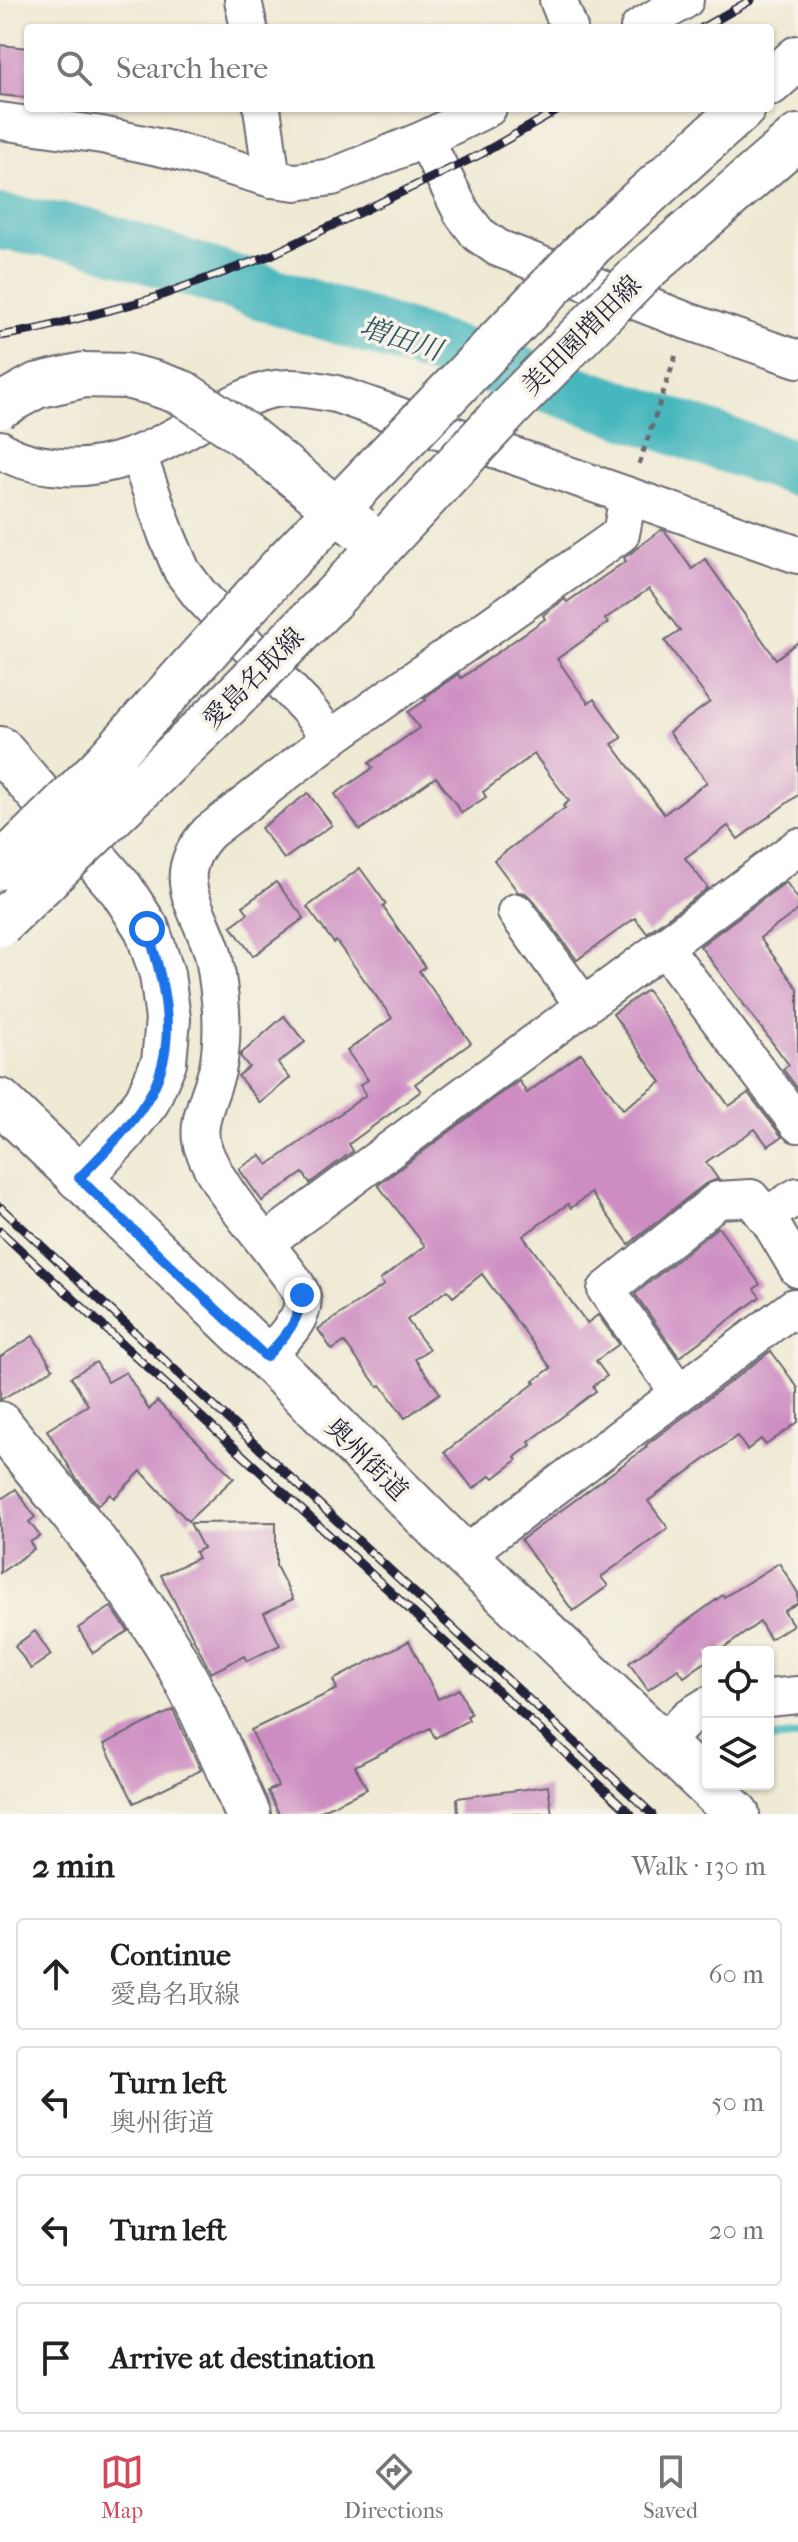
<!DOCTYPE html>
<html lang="en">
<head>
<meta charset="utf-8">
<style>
	:root { --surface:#fff; --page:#f6f6f6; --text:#222; --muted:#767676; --line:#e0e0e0; --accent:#d1495b }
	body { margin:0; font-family:"IM FELL French Canon","Noto Serif JP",serif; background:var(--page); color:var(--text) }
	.controls { position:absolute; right:24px; bottom:24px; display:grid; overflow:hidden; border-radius:8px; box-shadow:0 2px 6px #0004 }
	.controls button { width:72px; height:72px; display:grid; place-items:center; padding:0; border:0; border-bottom:2px solid var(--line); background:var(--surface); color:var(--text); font:40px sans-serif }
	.stop { position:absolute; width:24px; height:24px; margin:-18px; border:6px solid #1a73e8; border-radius:50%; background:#fff }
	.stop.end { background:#1a73e8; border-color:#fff; box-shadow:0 2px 8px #0008 }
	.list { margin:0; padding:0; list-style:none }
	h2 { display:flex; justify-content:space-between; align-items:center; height:104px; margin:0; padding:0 32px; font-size:34px }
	h2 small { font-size:26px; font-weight:400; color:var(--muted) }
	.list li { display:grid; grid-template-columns:52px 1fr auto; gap:24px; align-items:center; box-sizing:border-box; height:112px; margin:0 16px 16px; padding:0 16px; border:2px solid var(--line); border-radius:8px }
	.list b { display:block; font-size:30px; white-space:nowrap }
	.list p { margin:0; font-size:26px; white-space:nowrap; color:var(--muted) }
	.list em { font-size:26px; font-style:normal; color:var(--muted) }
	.icon { flex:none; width:44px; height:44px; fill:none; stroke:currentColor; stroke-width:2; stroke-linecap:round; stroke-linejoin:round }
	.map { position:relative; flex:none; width:798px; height:1814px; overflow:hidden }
	.search { position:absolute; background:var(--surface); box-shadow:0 2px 6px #0004; left:24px; right:24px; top:24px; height:88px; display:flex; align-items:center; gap:20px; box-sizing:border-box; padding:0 28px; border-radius:8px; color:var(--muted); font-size:30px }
	.sheet { height:616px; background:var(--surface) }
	nav { display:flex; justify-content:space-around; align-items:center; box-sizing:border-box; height:112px; border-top:2px solid var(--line); background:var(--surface); font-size:22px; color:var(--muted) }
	nav a { display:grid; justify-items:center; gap:4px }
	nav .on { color:var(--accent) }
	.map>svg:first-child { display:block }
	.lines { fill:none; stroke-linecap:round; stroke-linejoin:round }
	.stream { stroke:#47b7be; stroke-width:9 }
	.river { stroke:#47b7be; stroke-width:56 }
	.building { fill:#cd8dc2; fill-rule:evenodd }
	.street-casing { stroke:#6a6871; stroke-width:40 }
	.secondary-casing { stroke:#6a6871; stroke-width:48 }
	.path { stroke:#6a6871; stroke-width:5; stroke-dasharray:6 6; stroke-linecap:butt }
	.street { stroke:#fff; stroke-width:36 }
	.secondary { stroke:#fff; stroke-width:44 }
	.rail-casing { stroke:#22223b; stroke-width:9 }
	.rail { stroke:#f7f3e8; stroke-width:6; stroke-dasharray:18; stroke-linecap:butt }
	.secondary-bridge-casing { stroke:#6a6871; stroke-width:48; stroke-linecap:butt }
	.secondary-bridge { stroke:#fff; stroke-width:44 }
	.route { stroke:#1a73e8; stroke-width:10 }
	.labels { text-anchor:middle; stroke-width:7; stroke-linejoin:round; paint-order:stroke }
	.street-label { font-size:26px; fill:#22223b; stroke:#f7f3e8 }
	.water-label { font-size:28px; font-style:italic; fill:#2f5669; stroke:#f7f3e8 }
</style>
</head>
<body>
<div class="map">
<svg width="798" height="1814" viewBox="0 0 798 1814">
	<rect width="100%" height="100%" fill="#f7f3e8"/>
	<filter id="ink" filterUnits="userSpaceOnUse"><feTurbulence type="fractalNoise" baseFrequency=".0125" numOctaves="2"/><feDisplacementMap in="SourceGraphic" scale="16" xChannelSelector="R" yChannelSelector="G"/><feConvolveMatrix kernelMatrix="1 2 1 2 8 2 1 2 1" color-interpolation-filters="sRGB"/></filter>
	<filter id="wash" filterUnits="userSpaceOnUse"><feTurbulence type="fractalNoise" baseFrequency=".006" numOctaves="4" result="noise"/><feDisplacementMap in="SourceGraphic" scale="32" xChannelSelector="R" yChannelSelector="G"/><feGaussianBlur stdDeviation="1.8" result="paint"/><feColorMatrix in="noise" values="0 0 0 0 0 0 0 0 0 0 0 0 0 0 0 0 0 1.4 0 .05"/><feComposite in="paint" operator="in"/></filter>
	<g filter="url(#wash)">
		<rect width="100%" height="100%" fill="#efead4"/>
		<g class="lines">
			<polyline class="stream" points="768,1739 798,1736"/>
			<polyline class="river" points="0,222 85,235 518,374 798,469"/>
		</g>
		<g id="blocks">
			<g class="building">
				<polygon points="0,45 28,48 28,98 0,95"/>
				<path d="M 661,530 L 665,531 L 692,569 L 705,559 L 776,659 L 798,642 L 798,795 L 738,839 L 728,826 L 685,858 L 708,888 L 647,933 L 635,918 L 577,960 L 533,900 L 525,893 L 518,892 L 494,860 L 565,808 L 563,806 L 569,801 L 534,754 L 483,792 L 486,797 L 462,813 L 436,777 L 360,830 L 335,794 L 373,768 L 369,763 L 419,728 L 408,712 L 426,700 L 424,698 L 458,674 L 461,678 L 545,619 L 543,615 L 565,599 L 567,602 L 626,561 L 624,558 ZM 649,589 L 680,631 L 665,641 L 710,702 L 669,732 L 707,782 L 664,814 L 612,744 L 622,738 L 594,699 L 588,703 L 557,659 L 608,623 L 605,619 Z"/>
				<polygon points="308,793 332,825 284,859 261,828"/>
				<polygon points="360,868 386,904 383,907 425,967 419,971 471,1043 415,1084 421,1091 349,1144 353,1151 310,1183 303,1173 262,1201 239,1169 260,1155 268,1165 366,1095 360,1085 368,1080 347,1051 392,1018 336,941 334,943 307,907"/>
				<polygon points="276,882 304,918 253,956 231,926 248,913 243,906"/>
				<polygon points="786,882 798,899 798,910 760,938 798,989 798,1089 783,1069 789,1065 700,946"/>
				<polygon points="647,990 729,1106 748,1093 782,1137 768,1146 755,1129 706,1162 718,1179 705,1184 629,1244 591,1193 571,1208 568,1204 523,1236 587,1323 598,1315 619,1344 596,1361 607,1376 593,1386 596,1391 529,1442 531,1445 515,1457 517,1460 494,1478 491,1475 473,1489 445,1452 535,1383 533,1381 551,1368 482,1274 453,1297 447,1290 407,1320 429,1349 415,1359 440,1393 405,1418 381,1385 378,1387 344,1342 332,1350 318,1329 384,1285 380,1280 425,1246 378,1185 503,1092 519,1081 527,1093 581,1053 623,1109 661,1082 613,1014"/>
				<polygon points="284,1016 305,1042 278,1063 290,1078 260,1103 238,1076 249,1067 241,1057 241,1054"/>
				<polygon points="718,1227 760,1284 754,1289 760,1297 679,1357 635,1294"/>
				<polygon points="33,1336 53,1369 0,1400 0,1357"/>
				<polygon points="771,1351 798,1388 798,1422 766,1445 761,1439 747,1450 737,1436 648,1501 668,1528 601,1577 608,1586 573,1611 521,1540 647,1447 646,1445"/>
				<polygon points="96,1362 108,1382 126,1372 149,1410 157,1401 234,1478 188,1521 141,1471 114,1498 110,1494 98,1505 76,1478 47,1430 88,1405 71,1377"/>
				<polygon points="16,1489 35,1517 29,1522 40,1536 30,1542 34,1549 0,1573 0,1500"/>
				<polygon points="276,1522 276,1566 293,1599 264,1613 280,1645 247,1661 244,1656 211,1673 161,1575 198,1558 195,1552 203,1548 190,1523"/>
				<polygon points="779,1563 798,1593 798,1603 784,1611 793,1625 770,1639 760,1622 719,1652 708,1652 708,1660 684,1677 678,1669 648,1690 629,1663 723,1595 724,1597"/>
				<polygon points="111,1607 128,1631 93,1653 78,1628"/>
				<polygon points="35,1631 51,1655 31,1669 15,1646"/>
				<polygon points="409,1641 438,1699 459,1689 471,1714 467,1716 469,1720 435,1738 430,1728 355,1766 367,1789 315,1814 279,1814 268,1791 278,1786 251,1730 337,1689 333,1680"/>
				<polygon points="173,1710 201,1770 134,1803 104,1744"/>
				<polygon points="548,1786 552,1814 458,1814 457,1798"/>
			</g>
		</g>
	</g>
	<g filter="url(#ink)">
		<use href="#blocks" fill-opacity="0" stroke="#6a6871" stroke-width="2"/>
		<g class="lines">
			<g class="street-casing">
				<g id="street">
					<polyline points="243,0 249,28"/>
					<polyline points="558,0 569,28"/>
					<polyline points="639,28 685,0"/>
					<polyline points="262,108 272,179"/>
					<polyline points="0,121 102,135 176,151 272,179 296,182 332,177 425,139 488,108"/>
					<polyline points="425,139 462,213 478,234 498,248 687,321 798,359"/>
					<path d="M 0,449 C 15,460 34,464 52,466 C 107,474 156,448 202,421 C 224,409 245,396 269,390 C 291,385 315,390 336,394 L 798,555"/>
					<polyline points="138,455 167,536 182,571 200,595 305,706 331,738"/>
					<polyline points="516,912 584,1006"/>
					<polyline points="664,947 798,1124"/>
					<polyline points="765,1216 798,1196"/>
					<polyline points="266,1242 798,847"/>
					<path d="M 266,1357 C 279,1342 307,1318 302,1296 C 300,1287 284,1268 278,1260 C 252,1224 219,1190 203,1148 C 194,1124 211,1095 217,1071 C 221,1054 222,1029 221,1010 C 219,991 217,968 212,950 C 196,903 168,876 209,832 L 331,738 L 621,534 L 628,496"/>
					<polyline points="679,1393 606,1290 718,1200 751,1198 770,1222 798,1269"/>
					<polyline points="464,1555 794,1307 798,1314"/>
					<polyline points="768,1698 798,1695"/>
					<polyline points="661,1744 690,1716 708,1705"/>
				</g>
			</g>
			<g class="secondary-casing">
				<g id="secondary">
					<polyline points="770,83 798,58"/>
					<polyline points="592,244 743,108"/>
					<polyline points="648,267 798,137"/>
					<polyline points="0,749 122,890 147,929 162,974 168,1019 164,1062 147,1101 122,1133 79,1178"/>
					<polyline points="0,1101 266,1357 464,1555 737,1814"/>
					<path d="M 0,1424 C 55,1492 112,1559 159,1633 C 195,1689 221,1754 248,1814"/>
				</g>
			</g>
			<polyline class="path" points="639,464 677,352"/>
			<use href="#street" class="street"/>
			<use href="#secondary" class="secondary"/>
			<g class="rail-casing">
				<g id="rail">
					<polyline points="702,28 751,0"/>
					<polyline points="0,336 39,329 151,299 271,255 481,154 562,108"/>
					<polyline points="0,1207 652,1814"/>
					<polyline points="0,1231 631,1814"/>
				</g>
			</g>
			<use href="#rail" class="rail"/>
			<g class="secondary-bridge-casing">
				<g id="secondary-bridge">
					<polyline points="0,406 36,386 84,375 126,376 154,383 183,393 245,435 359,528"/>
					<polyline points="0,867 102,767 287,561 592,244"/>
					<polyline points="0,924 226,706 331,600 509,408 648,267"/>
				</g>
			</g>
			<use href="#secondary-bridge" class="secondary-bridge"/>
		</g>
	</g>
	<g class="lines" filter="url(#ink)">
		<path class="route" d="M 147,929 C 166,986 181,1050 145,1103 C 127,1131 102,1154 79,1178 L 266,1357 C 284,1337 299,1323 302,1295"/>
	</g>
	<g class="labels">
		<g class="street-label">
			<text transform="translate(581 335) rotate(-45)" y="9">美田園増田線</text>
			<text transform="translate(253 678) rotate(-45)" y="9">愛島名取線</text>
			<text transform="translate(367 1459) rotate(45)" y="9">奥州街道</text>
		</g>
		<g class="water-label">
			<text transform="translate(401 338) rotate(18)" y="10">増田川</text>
		</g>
	</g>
</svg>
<div class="controls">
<button><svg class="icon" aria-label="locate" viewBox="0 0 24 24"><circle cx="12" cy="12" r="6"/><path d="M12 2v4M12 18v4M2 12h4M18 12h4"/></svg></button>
<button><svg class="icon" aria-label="layers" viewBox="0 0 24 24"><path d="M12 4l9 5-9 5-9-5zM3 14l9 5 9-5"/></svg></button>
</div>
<div class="stop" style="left:147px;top:929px"></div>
<div class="stop end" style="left:302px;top:1295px"></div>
<div class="search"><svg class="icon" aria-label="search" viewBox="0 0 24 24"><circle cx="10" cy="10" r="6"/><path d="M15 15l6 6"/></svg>Search here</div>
</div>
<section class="sheet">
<h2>2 min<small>Walk · 130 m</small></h2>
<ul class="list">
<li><svg class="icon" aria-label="ahead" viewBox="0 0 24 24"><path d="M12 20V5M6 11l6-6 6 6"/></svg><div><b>Continue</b><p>愛島名取線</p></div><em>60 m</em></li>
<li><svg class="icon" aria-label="left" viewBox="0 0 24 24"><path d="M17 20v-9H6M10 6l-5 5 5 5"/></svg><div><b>Turn left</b><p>奥州街道</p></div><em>50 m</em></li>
<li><svg class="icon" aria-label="left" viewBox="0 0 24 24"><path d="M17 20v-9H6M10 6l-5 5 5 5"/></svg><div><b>Turn left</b></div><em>20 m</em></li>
<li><svg class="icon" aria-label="arrive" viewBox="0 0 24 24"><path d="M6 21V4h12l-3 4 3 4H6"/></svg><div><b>Arrive at destination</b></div></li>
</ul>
</section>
<nav>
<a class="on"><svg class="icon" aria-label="map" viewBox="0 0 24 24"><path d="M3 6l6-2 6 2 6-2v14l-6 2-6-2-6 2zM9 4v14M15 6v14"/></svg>Map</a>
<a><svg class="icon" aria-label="directions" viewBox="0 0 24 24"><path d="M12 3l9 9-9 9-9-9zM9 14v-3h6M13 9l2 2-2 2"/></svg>Directions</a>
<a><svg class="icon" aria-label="saved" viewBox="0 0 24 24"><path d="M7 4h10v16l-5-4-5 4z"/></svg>Saved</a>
</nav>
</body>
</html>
